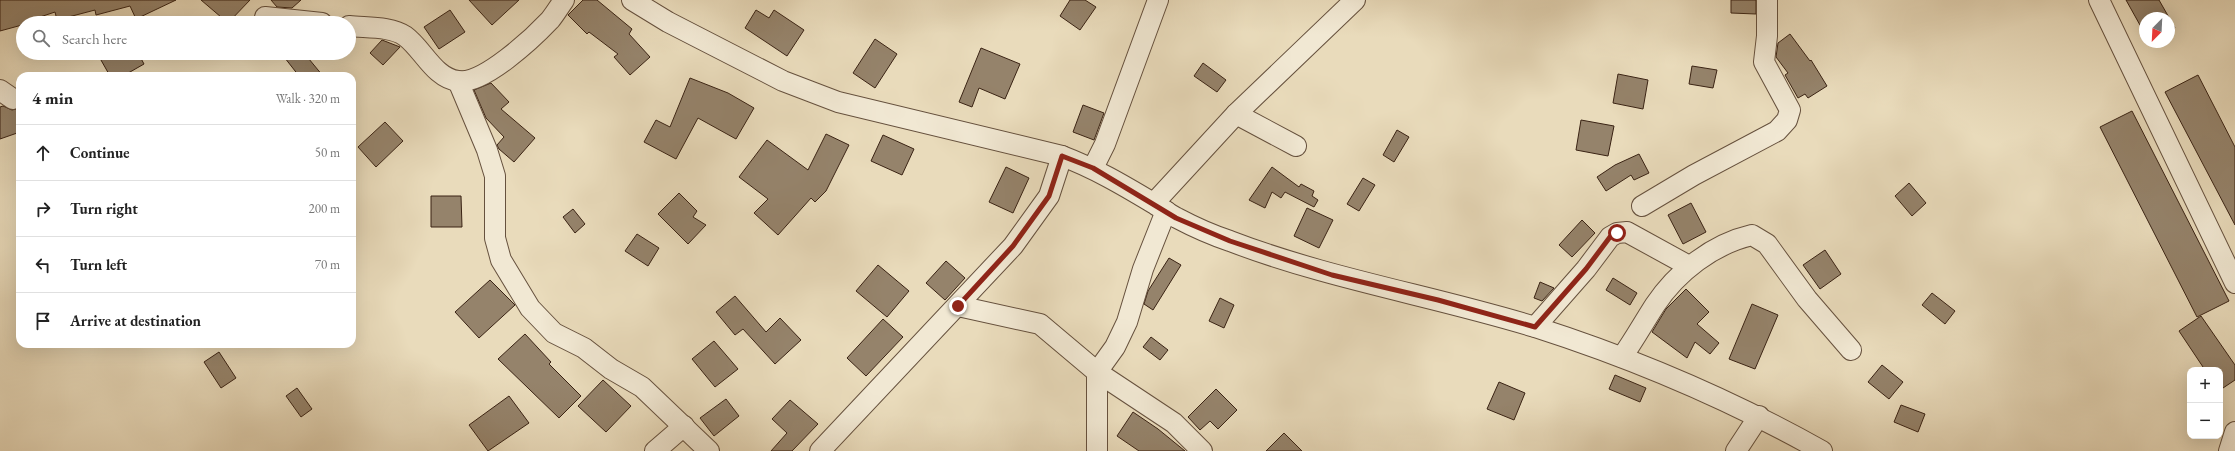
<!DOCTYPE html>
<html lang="en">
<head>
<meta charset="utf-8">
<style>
	:root { --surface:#fff; --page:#f6f6f6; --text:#222; --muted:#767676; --line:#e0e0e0 }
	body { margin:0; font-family:"EB Garamond",serif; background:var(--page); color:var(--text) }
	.controls { position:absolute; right:12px; bottom:12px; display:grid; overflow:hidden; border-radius:8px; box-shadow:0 4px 16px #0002 }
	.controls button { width:36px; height:36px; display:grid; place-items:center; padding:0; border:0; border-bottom:1px solid var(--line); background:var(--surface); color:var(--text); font:20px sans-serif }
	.compass { position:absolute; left:2139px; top:12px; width:36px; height:36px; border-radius:50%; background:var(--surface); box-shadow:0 4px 16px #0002; rotate:204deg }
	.stop { position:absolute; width:12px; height:12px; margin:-9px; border:3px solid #8f2418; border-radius:50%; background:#fff }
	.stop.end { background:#8f2418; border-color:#fff; box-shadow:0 1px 4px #0008 }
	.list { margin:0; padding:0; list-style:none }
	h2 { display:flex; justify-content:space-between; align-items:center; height:52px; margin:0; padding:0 16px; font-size:17px }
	h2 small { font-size:13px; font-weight:400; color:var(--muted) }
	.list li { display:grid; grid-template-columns:26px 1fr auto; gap:12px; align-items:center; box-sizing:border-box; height:56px; padding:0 16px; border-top:1px solid var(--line) }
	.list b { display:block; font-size:15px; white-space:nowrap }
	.list em { font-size:13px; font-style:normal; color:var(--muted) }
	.icon { flex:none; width:22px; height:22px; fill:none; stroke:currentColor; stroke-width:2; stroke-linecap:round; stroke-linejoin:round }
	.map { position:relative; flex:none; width:2235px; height:451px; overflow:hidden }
	.search { position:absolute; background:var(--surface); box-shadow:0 4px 16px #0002; left:16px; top:16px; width:340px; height:44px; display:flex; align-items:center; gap:10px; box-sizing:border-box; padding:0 14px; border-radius:22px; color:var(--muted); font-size:15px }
	.panel { position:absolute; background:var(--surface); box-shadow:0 4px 16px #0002; left:16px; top:72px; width:340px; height:276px; border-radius:12px }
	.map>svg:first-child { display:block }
	.building { fill:#95836b; stroke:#3a2314 }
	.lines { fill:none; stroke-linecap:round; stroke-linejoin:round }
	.minor-casing { stroke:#66513e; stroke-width:22 }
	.minor { stroke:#f1e8d3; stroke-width:20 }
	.route { stroke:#8f2418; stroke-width:5 }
</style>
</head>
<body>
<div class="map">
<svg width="2235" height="451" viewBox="0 0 2235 451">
	<rect width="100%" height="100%" fill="#e9dbbb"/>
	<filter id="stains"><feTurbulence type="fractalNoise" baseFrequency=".005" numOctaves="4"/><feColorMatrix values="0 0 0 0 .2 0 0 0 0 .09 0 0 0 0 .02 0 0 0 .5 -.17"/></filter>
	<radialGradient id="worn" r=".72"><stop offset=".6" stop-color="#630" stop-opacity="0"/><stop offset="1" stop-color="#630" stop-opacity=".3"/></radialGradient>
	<g class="building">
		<polygon points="0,0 176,0 136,19 130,6 96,15 95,10 57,20 55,12 22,23 22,25 0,31"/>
		<polygon points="201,0 250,0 228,23"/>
		<polygon points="271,0 301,0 292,8 277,7"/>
		<polygon points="469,0 519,0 492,25"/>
		<polygon points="583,0 597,0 632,29 629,34 650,57 630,75 614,57 618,54 589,32 587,34 568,15"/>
		<polygon points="1070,0 1085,0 1096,7 1080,30 1060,16"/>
		<polygon points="1731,0 1756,0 1756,14 1731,13"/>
		<polygon points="2126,0 2159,0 2175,28 2169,32 2169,18 2145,18 2145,34"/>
		<polygon points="450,10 465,32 439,49 424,27"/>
		<polygon points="756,10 769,18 774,10 804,30 787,56 745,28"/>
		<polygon points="1790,34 1810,61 1811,60 1827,86 1808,98 1805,94 1798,98 1785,75 1788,73 1776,57 1778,43"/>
		<polygon points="875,39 897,54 875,88 853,73"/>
		<polygon points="382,40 400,47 383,65 370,53"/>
		<polygon points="981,48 1020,64 1005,99 979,88 972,107 959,102"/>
		<polygon points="97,53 138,53 144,64 123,76 110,76"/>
		<polygon points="281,53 304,53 323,76 299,76"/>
		<polygon points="1203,63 1226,80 1217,92 1194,76"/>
		<polygon points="1692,66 1717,70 1713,88 1689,84"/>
		<polygon points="1618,74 1648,80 1643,109 1613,103"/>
		<polygon points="2198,75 2235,147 2235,225 2165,92"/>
		<polygon points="690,78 728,93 754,108 736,139 698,118 676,159 644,142 656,120 670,127"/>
		<polygon points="491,83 509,102 501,109 535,138 514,162 499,149 497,145 504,137 486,118 474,90"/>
		<polygon points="1083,105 1104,113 1094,140 1073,132"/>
		<polygon points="3,106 12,110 20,108 20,132 0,139 0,107"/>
		<polygon points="2132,111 2229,301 2197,317 2100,127"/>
		<polygon points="1581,120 1614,126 1608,156 1576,150"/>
		<polygon points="385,122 403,141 376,167 358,147"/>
		<polygon points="1397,130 1409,137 1394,162 1383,155"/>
		<polygon points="826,134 849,145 826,191 815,202 811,198 778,235 754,213 768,199 739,177 767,140 808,170"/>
		<polygon points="883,135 914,149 902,175 871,161"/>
		<polygon points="1639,154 1649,173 1634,180 1631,175 1606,191 1597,177 1615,165"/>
		<polygon points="1006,167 1029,178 1013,213 989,202"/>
		<polygon points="1272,167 1299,187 1301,184 1314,191 1312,196 1318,200 1314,207 1285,192 1281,198 1272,192 1265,208 1249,200"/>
		<polygon points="1363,178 1375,185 1359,211 1347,204"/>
		<polygon points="1909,183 1926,203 1912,216 1895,196"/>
		<polygon points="679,193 697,211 693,217 706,225 688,244 658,214"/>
		<polygon points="431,196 461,196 462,227 431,227"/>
		<polygon points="1691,203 1706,232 1683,244 1668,215"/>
		<polygon points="1307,208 1333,220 1319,248 1294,236"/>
		<polygon points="573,209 585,224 575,233 563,217"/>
		<polygon points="1582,220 1595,233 1572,257 1559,245"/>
		<polygon points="637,234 659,248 648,266 625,251"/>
		<polygon points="1825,250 1841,274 1820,289 1803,265"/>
		<polygon points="1169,258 1181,265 1153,310 1144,304 1148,291"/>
		<polygon points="946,261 965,278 945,300 926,283"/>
		<polygon points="878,265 909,291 887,317 856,291"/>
		<polygon points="1613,278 1637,293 1630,305 1606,290"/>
		<polygon points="490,280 515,305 479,338 455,312"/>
		<polygon points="1540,282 1554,288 1542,301 1534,298"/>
		<polygon points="1686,289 1709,312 1697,324 1719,343 1710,354 1695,342 1687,358 1652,332 1666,309"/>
		<polygon points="1932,293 1955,311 1945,324 1922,305"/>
		<polygon points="735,296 766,332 780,318 801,340 775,364 743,329 735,335 716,312"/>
		<polygon points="1220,298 1234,305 1224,328 1209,321"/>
		<polygon points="1752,304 1778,315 1755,369 1729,359"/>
		<polygon points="2201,316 2235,365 2235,380 2220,390 2220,370 2205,370 2179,331"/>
		<polygon points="883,319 903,337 866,376 847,358"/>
		<polygon points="525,334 551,362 549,364 581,396 559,418 498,359"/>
		<polygon points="1151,337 1168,350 1160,360 1143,347"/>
		<polygon points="714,341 738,369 715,387 692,359"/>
		<polygon points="219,352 236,378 221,388 204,362"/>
		<polygon points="1882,365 1903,382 1889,399 1868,382"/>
		<polygon points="1615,375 1646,388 1640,402 1609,389"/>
		<polygon points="603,380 631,406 606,432 578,406"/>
		<polygon points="1499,382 1525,393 1514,420 1487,409"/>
		<polygon points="297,388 312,409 301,417 286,396"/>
		<polygon points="1216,389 1237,410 1218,429 1210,421 1200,430 1188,417"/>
		<polygon points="509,396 529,423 488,451 469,425"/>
		<polygon points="726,399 739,416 714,436 700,418"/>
		<polygon points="790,400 818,424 792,451 771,451 787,433 772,419"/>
		<polygon points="1901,405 1925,414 1918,432 1894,422"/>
		<polygon points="1133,412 1158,429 1185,451 1139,451 1117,436"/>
		<polygon points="1284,433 1302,451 1266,451"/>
	</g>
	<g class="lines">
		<g class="minor-casing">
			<g id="minor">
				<path d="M 632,0 L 668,22 L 783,81 L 838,102 L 1062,156 C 1094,168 1123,185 1153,203 C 1161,208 1169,214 1177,218 C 1194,227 1212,235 1230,241 C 1329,279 1434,296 1535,327 C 1635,359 1731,400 1822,451"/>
				<polyline points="2099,0 2235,283"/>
				<polyline points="265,17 322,23"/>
				<path d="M 349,26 C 366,28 391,26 405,36 C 423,49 434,78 458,81 C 483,85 533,38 550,20 C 555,14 559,7 564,0"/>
				<polyline points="458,81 487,150 495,176 495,238 501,260 530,308 554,333 584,348 611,369 642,387 709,451"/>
				<polyline points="0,90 13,99"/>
				<polyline points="1236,114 1296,146"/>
				<polyline points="1093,168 1105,144 1158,0"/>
				<polyline points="1154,203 1236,114 1355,0"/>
				<polyline points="1642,206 1694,175 1777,131 1787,120 1790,110 1764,62 1767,36 1767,0"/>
				<polyline points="958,306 1040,324 1097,372 1174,423 1202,451"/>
				<polyline points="1535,327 1586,269 1610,237 1617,233 1627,232 1689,266"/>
				<path d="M 1622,357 C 1634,340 1644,322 1655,305 C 1677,272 1713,244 1752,235 L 1767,244 L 1807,299 L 1851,350"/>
				<polyline points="655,451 684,426"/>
				<polyline points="820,451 1013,246 1049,196 1062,156"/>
				<polyline points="1097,451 1097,372 1115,347 1127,322 1143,269 1166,211"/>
				<polyline points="1736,451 1759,416"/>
				<polyline points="2229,451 2235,432"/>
			</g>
		</g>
		<use href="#minor" class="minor"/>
	</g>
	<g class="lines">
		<polyline class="route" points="958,306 1013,246 1049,196 1062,156 1093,168 1176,218 1230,241 1332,275 1438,300 1535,327 1586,269 1610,237 1617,233"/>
	</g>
	<rect width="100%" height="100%" filter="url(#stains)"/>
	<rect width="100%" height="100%" fill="url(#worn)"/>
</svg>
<div class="controls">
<button>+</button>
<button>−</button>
</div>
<svg class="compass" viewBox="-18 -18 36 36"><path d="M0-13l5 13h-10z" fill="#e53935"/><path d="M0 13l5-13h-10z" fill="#767676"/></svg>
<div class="stop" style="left:1617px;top:233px"></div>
<div class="stop end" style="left:958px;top:306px"></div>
<div class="search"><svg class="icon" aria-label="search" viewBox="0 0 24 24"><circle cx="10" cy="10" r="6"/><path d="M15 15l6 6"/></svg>Search here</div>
<section class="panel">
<h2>4 min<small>Walk · 320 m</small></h2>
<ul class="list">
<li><svg class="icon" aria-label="ahead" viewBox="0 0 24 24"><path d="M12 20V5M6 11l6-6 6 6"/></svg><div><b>Continue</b></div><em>50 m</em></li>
<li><svg class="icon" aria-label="right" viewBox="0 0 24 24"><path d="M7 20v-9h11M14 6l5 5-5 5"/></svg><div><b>Turn right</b></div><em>200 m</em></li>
<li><svg class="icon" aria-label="left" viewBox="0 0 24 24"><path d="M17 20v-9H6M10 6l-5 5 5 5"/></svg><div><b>Turn left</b></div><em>70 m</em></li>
<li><svg class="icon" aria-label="arrive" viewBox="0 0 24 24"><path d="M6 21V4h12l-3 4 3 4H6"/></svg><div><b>Arrive at destination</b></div></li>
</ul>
</section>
</div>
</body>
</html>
